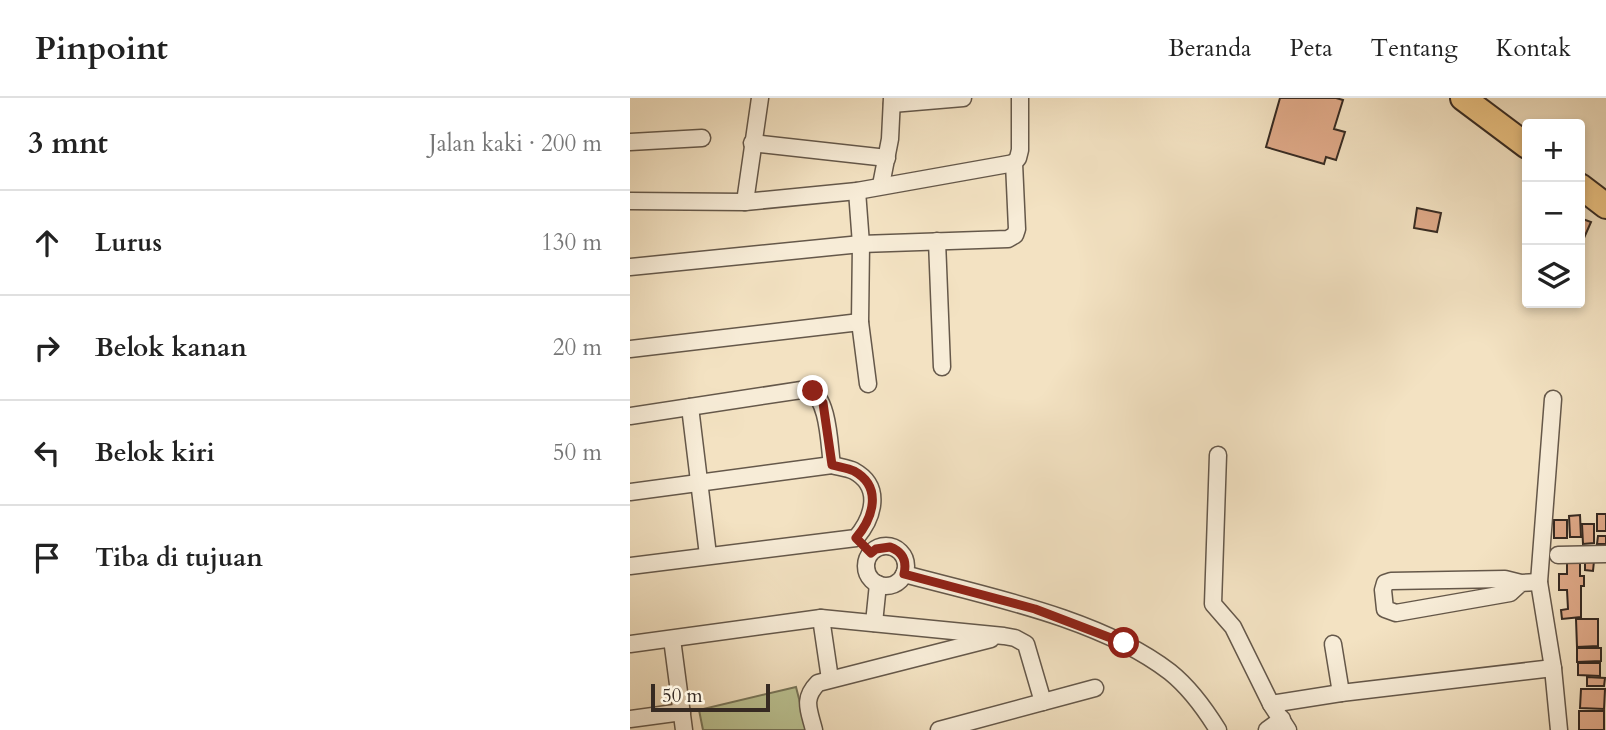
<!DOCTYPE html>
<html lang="id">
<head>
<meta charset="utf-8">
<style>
	:root { --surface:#fff; --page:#f6f6f6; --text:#222; --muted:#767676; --line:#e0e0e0 }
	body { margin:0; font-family:Cardo,serif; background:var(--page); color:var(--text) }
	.controls { position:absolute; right:21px; top:21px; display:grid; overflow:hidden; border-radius:7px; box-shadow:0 4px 10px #0003 }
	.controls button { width:63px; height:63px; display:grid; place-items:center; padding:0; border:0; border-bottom:2px solid var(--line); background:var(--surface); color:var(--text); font:35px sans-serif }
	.scale { position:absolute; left:21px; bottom:18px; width:119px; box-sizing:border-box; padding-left:7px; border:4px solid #362a22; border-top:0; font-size:19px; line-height:24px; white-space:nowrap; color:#362a22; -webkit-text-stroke:5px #f7ecd7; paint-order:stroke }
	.stop { position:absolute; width:21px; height:21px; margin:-16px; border:5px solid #8f2418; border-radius:50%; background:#fff }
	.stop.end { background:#8f2418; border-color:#fff; box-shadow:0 2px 7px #0008 }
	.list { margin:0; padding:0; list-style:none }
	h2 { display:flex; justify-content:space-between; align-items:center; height:91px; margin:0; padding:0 28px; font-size:30px }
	h2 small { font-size:23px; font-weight:400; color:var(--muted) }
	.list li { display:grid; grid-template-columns:46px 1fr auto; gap:21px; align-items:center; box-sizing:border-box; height:105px; padding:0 28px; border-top:2px solid var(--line) }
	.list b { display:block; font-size:26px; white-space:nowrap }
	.list em { font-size:23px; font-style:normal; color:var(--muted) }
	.icon { flex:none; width:38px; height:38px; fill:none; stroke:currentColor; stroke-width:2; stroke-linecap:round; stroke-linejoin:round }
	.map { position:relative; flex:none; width:976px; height:632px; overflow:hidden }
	header { display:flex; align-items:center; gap:42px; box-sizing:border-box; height:98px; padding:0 35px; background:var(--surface); border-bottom:2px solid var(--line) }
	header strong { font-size:33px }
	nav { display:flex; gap:38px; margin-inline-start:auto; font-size:24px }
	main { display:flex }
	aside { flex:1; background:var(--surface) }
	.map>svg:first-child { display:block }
	.green { fill:#bbc393; stroke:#78765a; stroke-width:2 }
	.building { fill:#dfa988; stroke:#362a22; stroke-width:2 }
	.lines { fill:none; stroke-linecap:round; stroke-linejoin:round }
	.street-casing { stroke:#65584a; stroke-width:19 }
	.primary-casing { stroke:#362a22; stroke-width:28 }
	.street { stroke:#f7ecd7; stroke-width:16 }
	.primary { stroke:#eac181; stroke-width:24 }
	.route { stroke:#8f2418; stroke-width:9 }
</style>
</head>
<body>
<header>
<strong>Pinpoint</strong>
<nav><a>Beranda</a><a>Peta</a><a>Tentang</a><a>Kontak</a></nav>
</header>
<main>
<aside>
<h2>3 mnt<small>Jalan kaki · 200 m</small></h2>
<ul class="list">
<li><svg class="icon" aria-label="ahead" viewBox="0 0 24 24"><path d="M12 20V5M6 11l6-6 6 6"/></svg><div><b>Lurus</b></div><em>130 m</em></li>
<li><svg class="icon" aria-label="right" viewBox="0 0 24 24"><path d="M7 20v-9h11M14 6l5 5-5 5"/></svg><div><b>Belok kanan</b></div><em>20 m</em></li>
<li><svg class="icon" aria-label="left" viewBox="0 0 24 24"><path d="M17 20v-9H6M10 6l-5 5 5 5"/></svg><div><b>Belok kiri</b></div><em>50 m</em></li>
<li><svg class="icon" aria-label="arrive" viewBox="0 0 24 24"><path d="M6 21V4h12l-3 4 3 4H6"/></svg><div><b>Tiba di tujuan</b></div></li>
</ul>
</aside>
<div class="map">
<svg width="976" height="632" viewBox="0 0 976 632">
	<rect width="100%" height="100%" fill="#f3e2c2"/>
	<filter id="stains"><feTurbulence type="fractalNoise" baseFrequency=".00286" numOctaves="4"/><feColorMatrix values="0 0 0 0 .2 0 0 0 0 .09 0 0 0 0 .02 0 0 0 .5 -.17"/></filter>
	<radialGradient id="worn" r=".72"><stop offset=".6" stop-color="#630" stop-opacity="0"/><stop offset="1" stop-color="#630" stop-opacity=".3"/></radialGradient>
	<polygon class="green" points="166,589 177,632 73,632 69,612"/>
	<g class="building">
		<polygon points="650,0 706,0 713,2 704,31 715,34 706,62 696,59 694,66 636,49"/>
		<polygon points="787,110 811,115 807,134 784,130"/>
		<polygon points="950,120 961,124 950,149"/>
		<rect x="967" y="416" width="9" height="17"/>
		<polygon points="950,417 951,439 940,439 939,418"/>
		<rect x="924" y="422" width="13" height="18"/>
		<polygon points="952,426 964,426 964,445 953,446"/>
		<polygon points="968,438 976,438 976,446 967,446"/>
		<polygon points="955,463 964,463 963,473 955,472"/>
		<polygon points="937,464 950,464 950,478 954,478 954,488 951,488 951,519 932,521 931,512 938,511 937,492 929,492 929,476 937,476"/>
		<polygon points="946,521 968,521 968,548 947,549"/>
		<polygon points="947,550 971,550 971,563 947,564"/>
		<polygon points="948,565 970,565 970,578 948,577"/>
		<polygon points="957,579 975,580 974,588 957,588"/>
		<polygon points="951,591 975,591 974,611 950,610"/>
		<rect x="949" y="613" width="25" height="19"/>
	</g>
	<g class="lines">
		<g class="street-casing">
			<g id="street">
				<polyline points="262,6 333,0"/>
				<polyline points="0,44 72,40"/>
				<polyline points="122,45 257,60"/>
				<polyline points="251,87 260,41 262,0"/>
				<polyline points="227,93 231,146 230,224 238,286"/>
				<polyline points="0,103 115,104 227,93 384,65"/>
				<polyline points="115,104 130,0"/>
				<polyline points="307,143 312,269"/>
				<polyline points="0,169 231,146 378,141 385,137 387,131 384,65 388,60 390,52 390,0"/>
				<polyline points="0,251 230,224"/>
				<polyline points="923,301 909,484 923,570 929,632"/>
				<polyline points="60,309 78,457"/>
				<path d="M 0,318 L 178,291 C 199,299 199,347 202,367"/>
				<polyline points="588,357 583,506 603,529 641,606 658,632"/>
				<path d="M 0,394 L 202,367 C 209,369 218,370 224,373 C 253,389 243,420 226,440 L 0,468"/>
				<circle cx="256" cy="468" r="20"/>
				<polyline points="928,457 976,456"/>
				<path d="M 274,476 C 357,498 472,521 540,574 C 560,590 575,611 588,632"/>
				<polyline points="891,485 880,495 766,515 755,511 753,492 755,485 761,483 875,481 891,485 909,484"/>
				<polyline points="191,520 200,581"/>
				<polyline points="244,525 248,486"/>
				<polyline points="42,541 54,632"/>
				<polyline points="0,546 191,520 374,538 385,540 396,546 413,604"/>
				<polyline points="703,546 711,595"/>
				<polyline points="641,606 711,595 923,570"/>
				<polyline points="0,621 52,614"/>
				<path d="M 184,632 C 179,612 172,601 188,585 L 361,541"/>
				<polyline points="309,632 465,590"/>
				<polyline points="637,632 652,621"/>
			</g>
		</g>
		<g class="primary-casing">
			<g id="primary">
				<polyline points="833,0 897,48"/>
				<polyline points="950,88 976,108"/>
			</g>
		</g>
		<use href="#street" class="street"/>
		<use href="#primary" class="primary"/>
	</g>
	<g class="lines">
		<path class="route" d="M 183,293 L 193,305 L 202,367 C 209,369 218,370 224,373 C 253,389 243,420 226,440 L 241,455 L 246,451 L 260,449 C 273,454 277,463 274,476 L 405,511 L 494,545"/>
	</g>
	<rect width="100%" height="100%" filter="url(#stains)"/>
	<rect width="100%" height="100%" fill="url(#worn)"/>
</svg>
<div class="controls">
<button>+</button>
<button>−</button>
<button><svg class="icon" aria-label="layers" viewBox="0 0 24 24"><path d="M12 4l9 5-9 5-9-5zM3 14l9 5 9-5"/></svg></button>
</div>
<div class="scale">50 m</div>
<div class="stop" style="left:494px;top:545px"></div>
<div class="stop end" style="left:183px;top:293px"></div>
</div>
</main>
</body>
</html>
